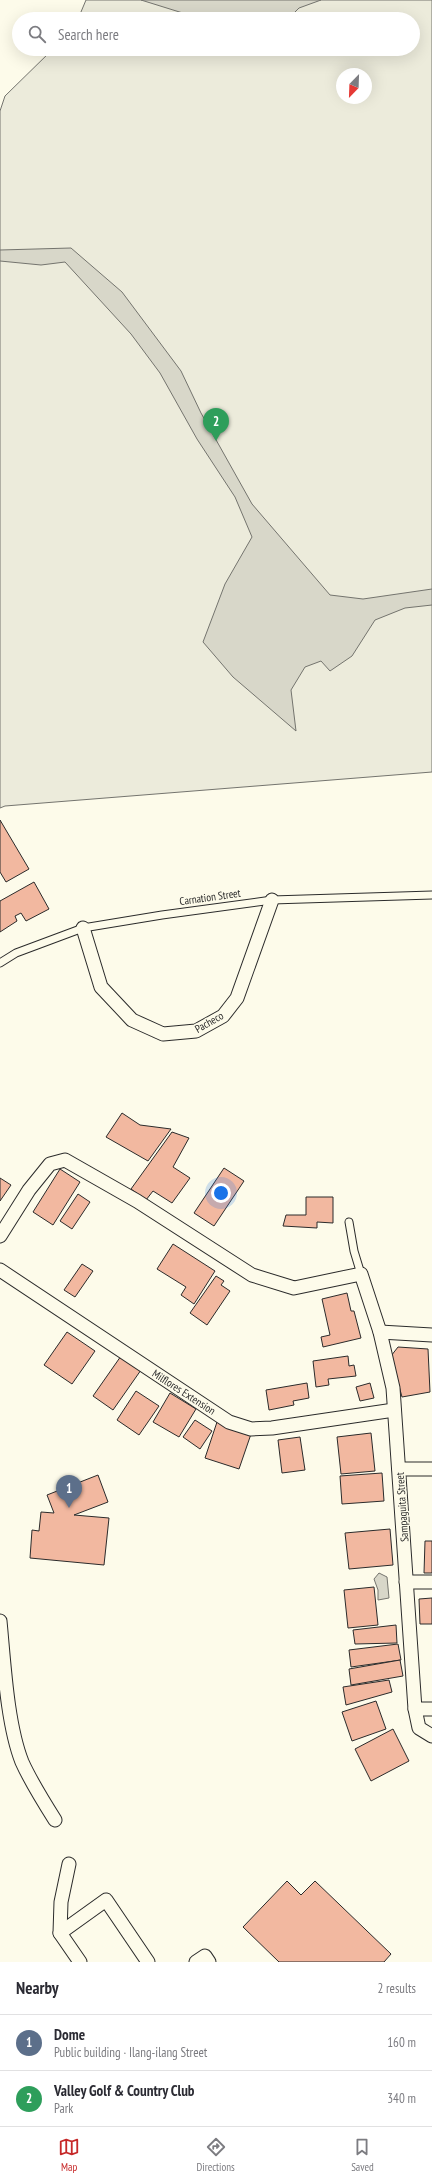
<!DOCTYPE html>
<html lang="en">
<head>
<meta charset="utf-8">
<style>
	:root { --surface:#fff; --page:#f2f2f3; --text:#2b2b33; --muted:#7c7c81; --line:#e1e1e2; --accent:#c62828 }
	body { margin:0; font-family:"PT Sans Narrow",sans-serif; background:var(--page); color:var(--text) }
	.compass { position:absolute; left:336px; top:68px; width:36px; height:36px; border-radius:50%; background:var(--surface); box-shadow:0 4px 16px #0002; rotate:203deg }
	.you { position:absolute; left:221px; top:1193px; width:14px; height:14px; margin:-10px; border:3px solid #fff; border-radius:50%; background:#1a73e8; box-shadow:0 0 0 6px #1a73e833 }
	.badge { display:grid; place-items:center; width:26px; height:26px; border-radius:50%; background:var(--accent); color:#fff; font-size:13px; font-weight:700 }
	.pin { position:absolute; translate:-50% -33px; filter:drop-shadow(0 1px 2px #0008) }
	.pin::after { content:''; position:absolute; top:21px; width:14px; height:12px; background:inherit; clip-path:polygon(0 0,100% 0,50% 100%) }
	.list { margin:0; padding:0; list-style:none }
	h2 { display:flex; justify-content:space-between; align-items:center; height:52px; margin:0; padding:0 16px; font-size:17px }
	h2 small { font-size:13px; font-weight:400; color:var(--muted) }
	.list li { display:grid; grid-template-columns:26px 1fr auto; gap:12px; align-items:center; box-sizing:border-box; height:56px; padding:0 16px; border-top:1px solid var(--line) }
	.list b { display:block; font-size:15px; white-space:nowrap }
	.list p { margin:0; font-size:13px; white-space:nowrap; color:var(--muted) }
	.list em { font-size:13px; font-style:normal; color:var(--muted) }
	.icon { flex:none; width:22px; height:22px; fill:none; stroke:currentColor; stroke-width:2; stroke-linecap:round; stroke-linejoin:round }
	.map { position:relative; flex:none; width:432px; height:1962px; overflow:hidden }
	.search { position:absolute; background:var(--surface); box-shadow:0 4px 16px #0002; left:12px; right:12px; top:12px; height:44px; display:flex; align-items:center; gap:10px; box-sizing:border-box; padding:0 14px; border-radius:22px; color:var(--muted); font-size:15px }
	.sheet { height:164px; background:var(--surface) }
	nav { display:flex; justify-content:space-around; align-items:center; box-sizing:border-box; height:56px; border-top:1px solid var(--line); background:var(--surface); font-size:11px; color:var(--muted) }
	nav a { display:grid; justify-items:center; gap:2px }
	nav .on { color:var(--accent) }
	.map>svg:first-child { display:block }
	.green { fill:#ecebdb; stroke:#74746e; fill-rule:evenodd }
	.water { fill:#d8d7c9; stroke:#74746e }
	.building { fill:#f2b8a0; stroke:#2b2b2b }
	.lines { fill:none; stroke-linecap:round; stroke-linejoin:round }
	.service-casing { stroke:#2b2b2b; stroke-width:9 }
	.minor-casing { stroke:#2b2b2b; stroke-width:15 }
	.service { stroke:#fdfbea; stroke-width:7 }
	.minor { stroke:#fdfbea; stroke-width:13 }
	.labels { text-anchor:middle; stroke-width:3; stroke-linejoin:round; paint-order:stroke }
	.street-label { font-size:11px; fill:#2b2b2b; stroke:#fdfbea }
</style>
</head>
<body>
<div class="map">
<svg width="432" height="1962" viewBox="0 0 432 1962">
	<rect width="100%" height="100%" fill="#fdfbea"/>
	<path class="green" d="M 86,0 L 432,0 L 432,772 L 5,806 L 0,808 L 0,111 L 5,96 L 53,49 L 413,49 L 413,19 L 78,19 ZM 342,74 L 366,74 L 366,98 L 342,98 Z"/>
	<g class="water">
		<polygon points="141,0 321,0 299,8 288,19 202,19"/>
		<polygon points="71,248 122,292 181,371 201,413 252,504 330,595 363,599 432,589 432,605 405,608 375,620 352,656 330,671 321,661 305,667 291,690 296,731 233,677 203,642 225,584 252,537 235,497 197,439 160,373 131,334 65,262 41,265 0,261 0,250"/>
		<polygon points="379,1573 387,1577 389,1598 378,1600 378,1590 374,1579"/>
	</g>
	<g class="building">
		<polygon points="0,820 29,869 6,882 0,872"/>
		<polygon points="34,882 49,909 26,921 21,913 15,916 17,921 0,932 0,901"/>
		<polygon points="122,1113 140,1125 171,1129 148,1161 106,1137"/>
		<polygon points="172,1132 189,1138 173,1167 190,1178 172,1203 153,1191 146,1200 131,1189"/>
		<polygon points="224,1168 244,1181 214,1226 194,1213"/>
		<polygon points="60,1169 80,1182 53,1225 33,1212"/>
		<polygon points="0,1178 11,1185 0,1201"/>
		<polygon points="78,1194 90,1202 72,1229 60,1221"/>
		<polygon points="306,1197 333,1197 333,1223 317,1222 317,1228 283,1226 286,1215 306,1215"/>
		<polygon points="173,1244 215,1271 194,1304 181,1295 186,1287 157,1269"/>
		<polygon points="82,1264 93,1271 75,1297 64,1290"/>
		<polygon points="216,1276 224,1281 221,1285 230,1291 207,1325 190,1313"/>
		<polygon points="347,1293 351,1311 354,1311 361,1338 323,1347 321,1337 330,1335 322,1299"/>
		<polygon points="67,1332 95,1351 72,1384 44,1365"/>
		<polygon points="398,1347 428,1349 430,1392 402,1397 391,1356"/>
		<polygon points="121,1356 141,1370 113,1410 93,1396"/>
		<polygon points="348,1356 349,1366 354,1365 356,1376 328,1379 329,1385 316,1387 313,1361"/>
		<polygon points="307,1383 309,1398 293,1401 294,1405 269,1410 266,1390"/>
		<polygon points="370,1383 374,1398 360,1401 356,1387"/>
		<polygon points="136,1391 159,1406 139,1435 117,1420"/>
		<polygon points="170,1393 196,1409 179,1437 153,1422"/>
		<polygon points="195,1420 212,1431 200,1449 183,1437"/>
		<polygon points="217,1422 251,1434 239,1469 205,1458"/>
		<polygon points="371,1433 375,1471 341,1474 337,1437"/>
		<polygon points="300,1437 305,1470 282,1473 278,1440"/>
		<polygon points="382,1473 384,1501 342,1504 340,1476"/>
		<polygon points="98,1475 108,1502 74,1515 109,1518 104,1565 30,1558 32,1530 39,1531 41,1512 54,1513 47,1495"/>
		<polygon points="390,1529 393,1565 349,1569 345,1533"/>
		<polygon points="425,1541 432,1541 432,1573 424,1573"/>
		<polygon points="374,1587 378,1625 348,1628 344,1590"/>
		<polygon points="432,1598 432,1624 420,1624 419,1599"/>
		<polygon points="396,1625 397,1643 355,1644 353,1630"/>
		<polygon points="398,1644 401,1660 351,1667 349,1650"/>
		<polygon points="400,1660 403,1676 351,1685 349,1669"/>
		<polygon points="389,1680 392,1692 346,1705 343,1687"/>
		<polygon points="376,1701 386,1729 352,1741 342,1712"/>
		<polygon points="393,1729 409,1761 371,1781 355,1749"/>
		<polygon points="287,1881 301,1895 315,1881 391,1954 384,1962 279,1962 243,1927"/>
	</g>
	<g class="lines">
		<g class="service-casing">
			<g id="service">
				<polyline points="0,963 16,953 83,928 162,915 272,900 432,895"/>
				<polyline points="349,1222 354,1251 361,1274"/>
			</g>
		</g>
		<g class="minor-casing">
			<g id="minor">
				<polyline points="83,928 101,987 132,1020 163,1034 196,1031 223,1016 237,998 272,900"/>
				<polyline points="0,1236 29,1190 50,1164 65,1160 137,1201 252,1275 294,1288 361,1274 380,1332 393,1388 415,1709 419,1728 432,1736"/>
				<polyline points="0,1270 229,1422 251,1429 272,1428 394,1410"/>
				<polyline points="380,1332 432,1335"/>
				<polyline points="399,1469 432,1469"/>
				<polyline points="406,1582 432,1582"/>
				<path d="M 0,1621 C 4,1662 7,1724 22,1762 C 31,1782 43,1801 55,1820"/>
				<polyline points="415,1709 432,1709"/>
				<polyline points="69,1864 61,1902 60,1933 80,1962"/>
				<polyline points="60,1933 106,1900 148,1962"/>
				<polyline points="196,1962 205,1956 209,1962"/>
			</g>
		</g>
		<use href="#service" class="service"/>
		<use href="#minor" class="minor"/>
	</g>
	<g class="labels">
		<g class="street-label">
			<text transform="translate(210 897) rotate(-8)" y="4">Carnation Street</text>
			<text transform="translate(209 1022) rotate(-30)" y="4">Pacheco</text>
			<text transform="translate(184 1392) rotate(33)" y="4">Milflores Extension</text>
			<text transform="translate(402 1507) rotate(-94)" y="4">Sampaguita Street</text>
		</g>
	</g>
</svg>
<svg class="compass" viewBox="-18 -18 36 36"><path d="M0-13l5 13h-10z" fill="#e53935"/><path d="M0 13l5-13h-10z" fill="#7c7c81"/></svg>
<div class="you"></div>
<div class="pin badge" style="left:69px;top:1508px;background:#5c6f8a">1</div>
<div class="pin badge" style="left:216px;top:441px;background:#2e9e5b">2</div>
<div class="search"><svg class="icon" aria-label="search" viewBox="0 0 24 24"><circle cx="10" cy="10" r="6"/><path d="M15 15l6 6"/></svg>Search here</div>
</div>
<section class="sheet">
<h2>Nearby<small>2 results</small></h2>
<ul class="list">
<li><span class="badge" style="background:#5c6f8a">1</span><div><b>Dome</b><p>Public building · Ilang-ilang Street</p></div><em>160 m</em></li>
<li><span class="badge" style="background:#2e9e5b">2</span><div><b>Valley Golf &amp; Country Club</b><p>Park</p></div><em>340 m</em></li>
</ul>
</section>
<nav>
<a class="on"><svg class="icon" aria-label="map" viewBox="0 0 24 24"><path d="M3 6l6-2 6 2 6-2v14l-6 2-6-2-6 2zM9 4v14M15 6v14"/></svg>Map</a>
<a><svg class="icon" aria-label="directions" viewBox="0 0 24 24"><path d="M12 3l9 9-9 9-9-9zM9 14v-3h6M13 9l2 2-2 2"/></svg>Directions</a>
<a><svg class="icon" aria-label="saved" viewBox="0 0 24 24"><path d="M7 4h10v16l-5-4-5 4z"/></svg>Saved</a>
</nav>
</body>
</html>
